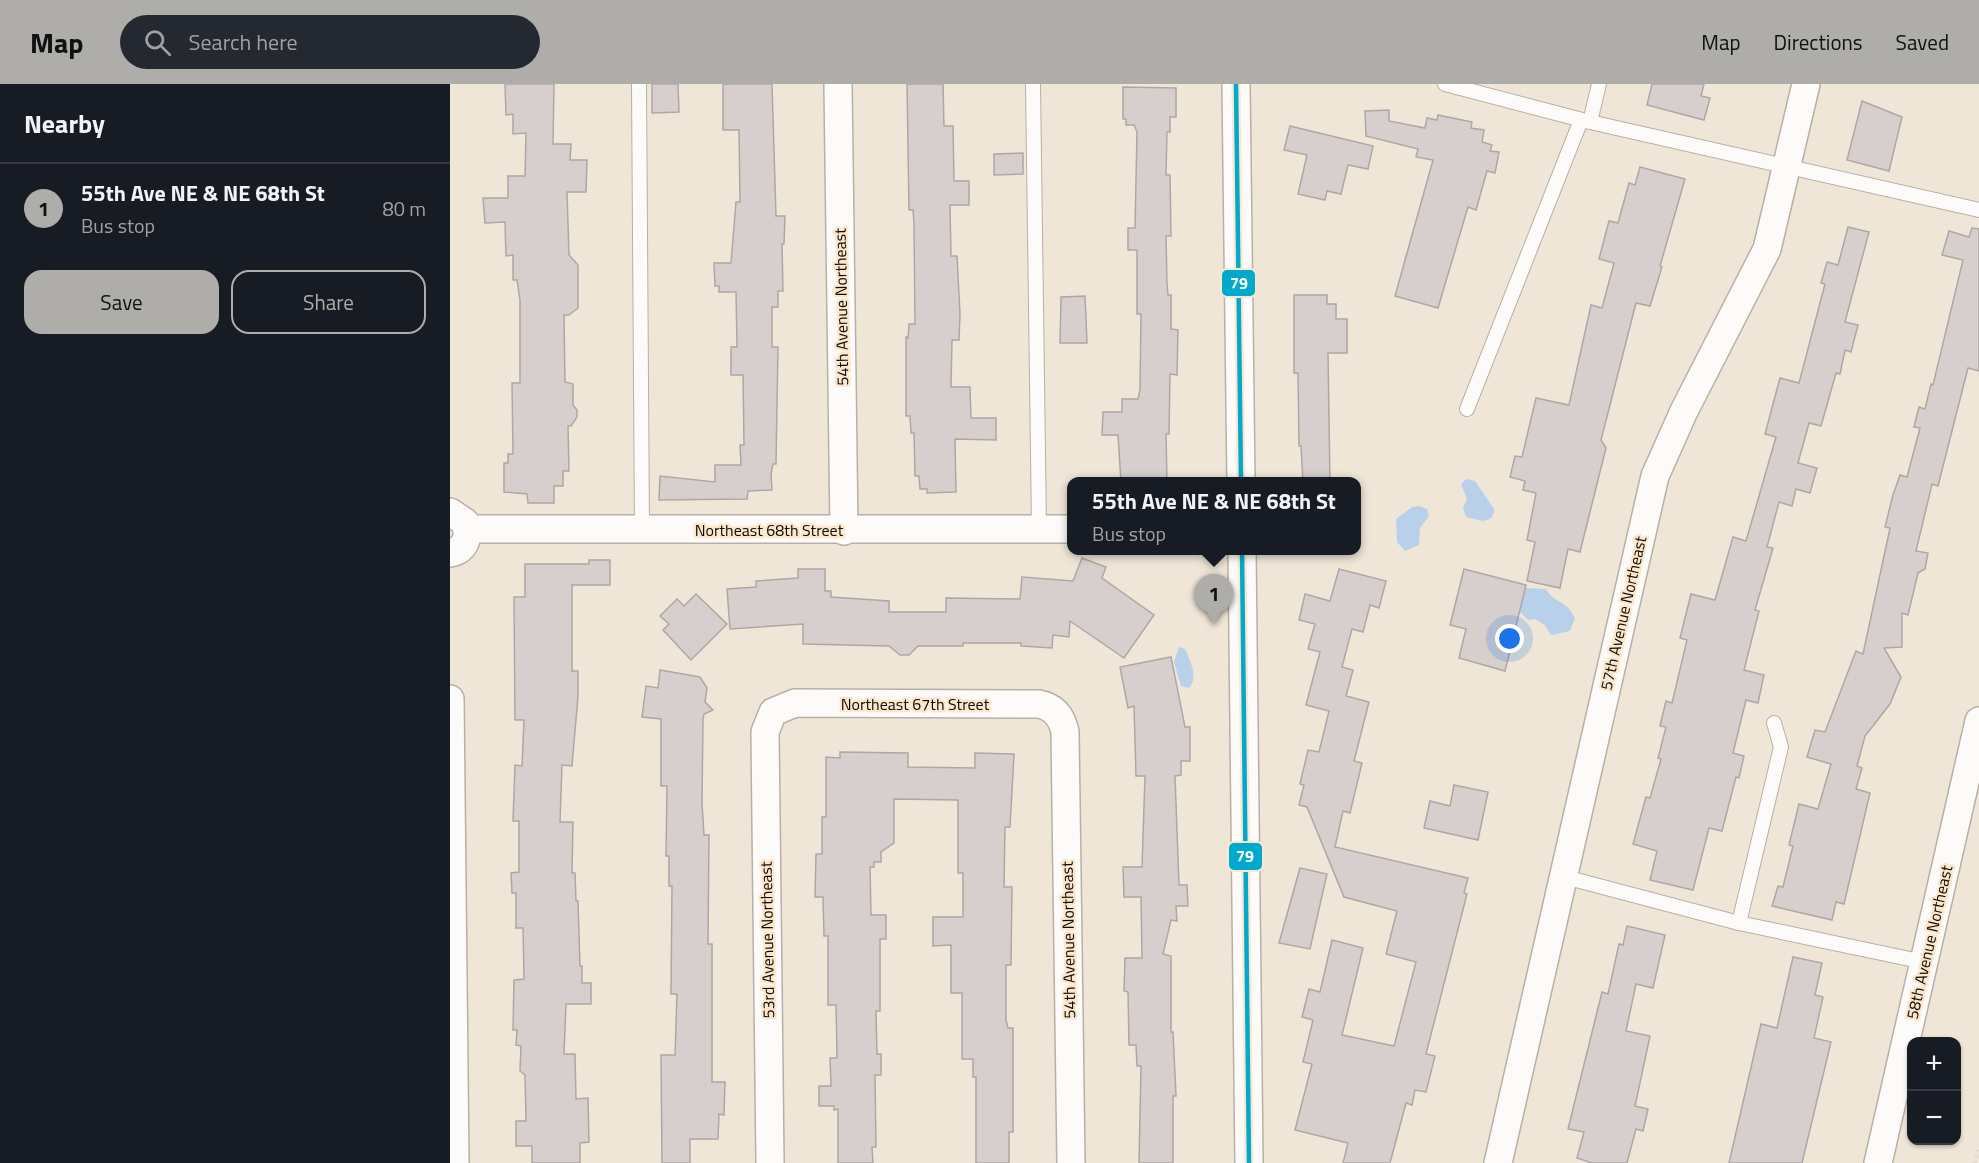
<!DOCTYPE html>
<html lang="en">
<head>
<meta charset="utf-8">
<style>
	:root { --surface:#171b24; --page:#242831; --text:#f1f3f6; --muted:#9ea1a6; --line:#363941; --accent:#afadaa }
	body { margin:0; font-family:"Titillium Web",sans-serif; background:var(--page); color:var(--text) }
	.controls { position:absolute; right:18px; bottom:18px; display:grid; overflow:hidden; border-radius:12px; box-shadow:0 2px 4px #0004 }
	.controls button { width:54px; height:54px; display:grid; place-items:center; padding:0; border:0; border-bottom:2px solid var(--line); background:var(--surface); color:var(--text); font:30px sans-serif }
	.you { position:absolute; left:1060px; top:555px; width:21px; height:21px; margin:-15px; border:4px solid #fff; border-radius:50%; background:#1a73e8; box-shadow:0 0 0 9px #1a73e833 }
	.badge { display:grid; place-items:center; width:39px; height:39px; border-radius:50%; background:var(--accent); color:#111; font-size:20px; font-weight:700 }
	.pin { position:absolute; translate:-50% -50px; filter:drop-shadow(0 2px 3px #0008) }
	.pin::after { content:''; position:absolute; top:32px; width:21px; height:18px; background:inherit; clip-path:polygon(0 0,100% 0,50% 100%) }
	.popup { position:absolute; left:617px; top:393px; width:294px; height:78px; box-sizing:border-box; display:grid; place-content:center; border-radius:12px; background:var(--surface); filter:drop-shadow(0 2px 4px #0005); font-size:20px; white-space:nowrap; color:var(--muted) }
	.popup b { font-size:22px; color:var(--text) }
	.popup::after { content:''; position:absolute; left:50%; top:100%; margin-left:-12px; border:12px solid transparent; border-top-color:var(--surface) }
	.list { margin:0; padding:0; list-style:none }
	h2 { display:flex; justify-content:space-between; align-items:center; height:78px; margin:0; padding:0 24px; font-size:26px }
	h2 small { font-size:20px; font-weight:400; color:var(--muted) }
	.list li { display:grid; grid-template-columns:39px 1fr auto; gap:18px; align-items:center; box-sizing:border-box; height:90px; padding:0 24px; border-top:2px solid var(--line) }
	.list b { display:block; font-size:22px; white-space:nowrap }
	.list p { margin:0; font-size:20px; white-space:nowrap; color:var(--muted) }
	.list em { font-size:20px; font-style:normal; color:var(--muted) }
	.actions { display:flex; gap:12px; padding:18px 24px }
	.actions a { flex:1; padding:14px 0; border:2px solid var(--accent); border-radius:18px; text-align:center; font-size:21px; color:var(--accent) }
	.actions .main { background:var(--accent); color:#111 }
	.icon { flex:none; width:33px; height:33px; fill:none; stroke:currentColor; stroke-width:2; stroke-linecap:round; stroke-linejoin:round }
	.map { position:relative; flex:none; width:1529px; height:1079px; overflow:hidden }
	header { display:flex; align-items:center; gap:36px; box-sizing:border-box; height:84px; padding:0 30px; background:var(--accent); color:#111 }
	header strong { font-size:28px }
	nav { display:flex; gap:33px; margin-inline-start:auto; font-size:21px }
	.search { width:420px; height:54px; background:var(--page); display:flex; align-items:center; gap:15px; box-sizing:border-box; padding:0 21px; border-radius:33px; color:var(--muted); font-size:22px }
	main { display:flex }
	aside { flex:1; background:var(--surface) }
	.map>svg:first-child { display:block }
	.water { fill:#b8d0e9 }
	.building { fill:#d6cfce; stroke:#afa7a5; stroke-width:1.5 }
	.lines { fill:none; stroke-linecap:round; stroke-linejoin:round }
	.service-casing { stroke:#b7b0a5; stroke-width:16 }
	.minor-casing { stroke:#b7b0a5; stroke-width:30 }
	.path { stroke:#d9d6d1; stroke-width:4; stroke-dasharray:1.5 4.5; stroke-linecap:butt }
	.service { stroke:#fdfbf9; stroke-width:14 }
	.minor { stroke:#fdfbf9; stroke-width:27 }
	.bus-1-casing { stroke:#fbe7cd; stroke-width:9 }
	.bus-1 { stroke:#00a9ce; stroke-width:4.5 }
	.labels { text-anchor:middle; stroke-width:5; stroke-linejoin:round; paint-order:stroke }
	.street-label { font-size:16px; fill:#110a03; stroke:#fbe7cd }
	.line-badge { stroke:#fbe7cd; stroke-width:2 }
	.badge-label { font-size:16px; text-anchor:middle; font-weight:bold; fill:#fff }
</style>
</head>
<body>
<header>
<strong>Map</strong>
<div class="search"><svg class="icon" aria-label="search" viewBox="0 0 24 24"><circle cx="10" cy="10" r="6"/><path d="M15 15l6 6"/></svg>Search here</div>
<nav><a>Map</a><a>Directions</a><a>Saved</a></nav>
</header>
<main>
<aside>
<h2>Nearby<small></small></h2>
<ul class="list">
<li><span class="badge">1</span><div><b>55th Ave NE &amp; NE 68th St</b><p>Bus stop</p></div><em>80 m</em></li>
</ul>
<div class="actions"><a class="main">Save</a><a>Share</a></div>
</aside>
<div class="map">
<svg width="1529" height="1079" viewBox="0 0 1529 1079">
	<rect width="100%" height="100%" fill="#f0e6d8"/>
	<g class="water">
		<polygon points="1016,395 1025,397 1044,425 1044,429 1040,435 1033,437 1016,433 1013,424 1017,415 1011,400"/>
		<polygon points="969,422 977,425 979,432 970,444 969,461 955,467 947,458 946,435 962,423"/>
		<path d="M 1075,504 L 1096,505 C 1103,519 1116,515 1125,534 L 1120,547 L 1101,551 L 1095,541 L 1085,535 L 1078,536 L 1068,526 Z"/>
		<path d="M 729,563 L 735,565 C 740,577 749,593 739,604 L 731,602 L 724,578 Z"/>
	</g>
	<g class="building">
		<polygon points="55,0 104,0 103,60 121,60 120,76 137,76 136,108 117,108 119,171 128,181 128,224 119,231 114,231 115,298 123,300 123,321 127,326 127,333 121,342 118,342 119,387 113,387 113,402 104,402 104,419 78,419 77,410 54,408 54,379 58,379 58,370 63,370 62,299 70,299 70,216 67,196 63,196 63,171 56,172 55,138 35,139 33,114 58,114 58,92 75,92 76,49 63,50 63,30 56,31"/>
		<polygon points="202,0 228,0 229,28 202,29"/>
		<polygon points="273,0 322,0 326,132 335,132 334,160 332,160 333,207 328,207 328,223 322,223 322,263 328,263 326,380 323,380 321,390 322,406 298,407 297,415 209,416 210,392 265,398 265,381 291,381 290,361 294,361 293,291 281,291 281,263 287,263 286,208 269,208 269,202 265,202 264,179 281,179 286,118 290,118 289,46 273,46"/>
		<polygon points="457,0 493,0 494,42 503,42 504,97 519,97 519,121 500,121 501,172 507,172 510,230 509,256 502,256 501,303 520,303 521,334 546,334 546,356 505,355 506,408 477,409 477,405 470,405 469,392 465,392 464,349 461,349 460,332 456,332 456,253 458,254 459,240 465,240 464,140 463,126 459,126"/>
		<polygon points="1202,0 1254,0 1251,12 1260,14 1254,36 1197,21"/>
		<polygon points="673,3 726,4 726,33 720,33 720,48 717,48 716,91 720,91 721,152 716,152 717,200 718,211 721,211 721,245 728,246 727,291 720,290 719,350 716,350 717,398 671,398 668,351 652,351 653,328 672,328 672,315 688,315 690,306 691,230 687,230 687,166 678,166 678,144 685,144 687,48 684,41 676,41 676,35 673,35"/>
		<polygon points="1412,17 1452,33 1439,87 1397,76"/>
		<polygon points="939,26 939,37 975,44 977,34 987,36 988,31 1022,38 1021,44 1034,46 1032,58 1042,61 1040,67 1049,68 1045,89 1037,87 1026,126 1018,123 988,224 945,212 983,76 966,73 968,65 916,52 915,27"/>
		<polygon points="840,42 923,62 918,85 898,81 891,110 877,107 875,116 848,110 857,71 834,66"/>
		<polygon points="573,69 573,90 544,91 544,70"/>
		<polygon points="1190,83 1235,95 1210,182 1212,183 1200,222 1186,219 1151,356 1156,364 1130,468 1118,465 1110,504 1077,497 1085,458 1077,456 1086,409 1073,406 1075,397 1060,393 1065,372 1072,373 1086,314 1119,321 1141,221 1152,224 1164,179 1149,175 1159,137 1168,139 1179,99 1185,101"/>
		<polygon points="1398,143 1419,148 1395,238 1408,241 1401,268 1395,266 1390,290 1386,289 1371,342 1359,339 1348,379 1367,384 1360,409 1346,405 1342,422 1329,418 1317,463 1323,464 1305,526 1309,527 1294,586 1314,591 1308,619 1296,616 1283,669 1294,672 1289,694 1286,693 1272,747 1259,744 1243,806 1200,796 1207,767 1183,760 1196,713 1200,714 1211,675 1208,674 1216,643 1210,642 1216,617 1222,619 1237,556 1230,554 1241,510 1265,516 1283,453 1296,457 1326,353 1315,350 1330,294 1349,299 1375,200 1371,199 1377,178 1388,181"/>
		<polygon points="1522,144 1529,145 1529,287 1518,284 1488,402 1482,400 1466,467 1478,469 1475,485 1468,489 1458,531 1452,529 1452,563 1434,564 1451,593 1440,620 1415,652 1407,682 1412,684 1406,705 1420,709 1394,820 1386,818 1382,836 1322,822 1328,802 1333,803 1343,762 1339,761 1349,720 1368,725 1381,680 1357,673 1365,646 1375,648 1406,567 1413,570 1440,444 1435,443 1443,411 1450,391 1457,393 1470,344 1464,343 1469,323 1475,325 1481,300 1483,301 1513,176 1492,171 1499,147 1519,153"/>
		<polygon points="844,211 877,211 877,220 886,220 886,235 897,235 897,269 878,269 880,398 853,398 851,362 849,362 848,289 844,289"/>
		<polygon points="635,212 637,259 610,259 611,213"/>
		<polygon points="632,474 656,483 652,494 704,531 674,574 620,537 619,553 603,551 602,564 571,562 571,559 513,559 513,562 468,562 459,571 450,571 439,562 353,560 353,540 280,545 277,505 306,503 306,497 348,494 348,485 375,485 375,507 381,507 381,513 439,517 439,528 496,528 496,514 570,515 572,493 623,497"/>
		<polygon points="139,476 160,476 160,501 122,501 122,587 128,587 128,612 122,682 112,681 110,738 123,738 122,789 125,789 126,817 128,817 130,882 132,882 132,899 141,899 141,920 116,920 114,970 125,970 126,1015 138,1014 139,1058 130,1059 130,1079 82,1079 82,1062 66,1062 66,1037 76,1037 75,991 70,987 71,962 66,961 67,946 63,946 64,896 74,895 73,844 66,844 66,809 62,809 61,789 69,788 69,737 63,737 65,681 72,682 74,636 65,636 64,513 75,513 75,480 139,480"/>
		<polygon points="889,485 936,497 929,524 920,521 913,548 902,545 892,583 903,586 896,612 919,618 904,677 912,679 900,729 893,727 885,763 1018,794 1014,809 1017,810 976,970 985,972 976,1008 965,1006 962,1021 956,1019 940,1079 893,1079 898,1059 845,1046 862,980 853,978 863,936 852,933 859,905 870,908 882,856 913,864 892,951 944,962 966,878 936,870 947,827 894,813 857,723 849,721 854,701 850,700 858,666 869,668 879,627 856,621 870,568 858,565 865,540 849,536 855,510 880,517"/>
		<polygon points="1014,485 1076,501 1055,587 1009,574 1016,545 1000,541"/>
		<polygon points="246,510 277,540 241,576 213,546 219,540 210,532 227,515 234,522"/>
		<polygon points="721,573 735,643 740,643 740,677 731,677 731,691 725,692 729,801 737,801 738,822 726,822 727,837 721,836 713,870 721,872 721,948 723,948 726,1012 723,1012 723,1079 689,1079 691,982 687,982 686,961 679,961 678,908 674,907 675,874 692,874 691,813 674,813 673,783 692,783 695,692 686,692 684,622 678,624 670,583"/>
		<polygon points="210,586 250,593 257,604 255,618 263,626 254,630 253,636 252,719 254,751 259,751 258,860 262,860 262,998 275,998 274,1031 269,1030 268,1055 240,1055 240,1079 212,1079 211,971 225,971 227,910 221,910 222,802 219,802 219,772 216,772 217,702 211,702 211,635 192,633 196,602 208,604"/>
		<polygon points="390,668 458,669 458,683 525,684 525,669 564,670 560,743 555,743 554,803 562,803 561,881 556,881 556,936 558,944 563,944 563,1048 559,1048 559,1079 526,1079 526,993 523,993 523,975 512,975 512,909 501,909 501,861 483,862 483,833 513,833 513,789 508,789 508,716 444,715 444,759 431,768 431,778 424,778 424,783 420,783 421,831 436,831 436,855 430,855 430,927 426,927 427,970 431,970 431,991 425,991 426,1063 422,1063 423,1079 388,1079 388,1025 384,1026 384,1022 369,1022 369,1002 381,1002 380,974 387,974 386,921 378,921 378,852 374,852 373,813 365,813 366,770 372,770 372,733 376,733 376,673 390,674"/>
		<polygon points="1004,701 1038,708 1028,756 974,744 980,717 1000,722"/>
		<polygon points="850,784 877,790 860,865 829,859"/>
		<polygon points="1177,842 1215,851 1203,904 1186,900 1176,947 1200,952 1185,1022 1198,1025 1193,1047 1186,1045 1177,1079 1142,1079 1127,1074 1134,1048 1118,1045 1152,908 1158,910 1169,860 1173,861"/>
		<polygon points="1343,873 1372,879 1365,911 1373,913 1364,954 1381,958 1352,1079 1279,1079 1311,940 1327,944"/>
	</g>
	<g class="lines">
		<g class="service-casing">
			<g id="service">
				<polyline points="189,0 192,446"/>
				<polyline points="583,0 589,445"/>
				<polyline points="995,0 1140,38 1529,126"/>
				<polyline points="1140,38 1149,0"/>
				<polyline points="1017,325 1131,36"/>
				<polyline points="1111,792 1289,839 1474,878"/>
				<polyline points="1289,839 1331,663 1324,639"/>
			</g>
		</g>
		<g class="minor-casing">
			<g id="minor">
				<polyline points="388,0 394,447"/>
				<polyline points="786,0 791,398"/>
				<path d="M 0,428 L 15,438 C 20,452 16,466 0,469"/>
				<polyline points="17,445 622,445"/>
				<polyline points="792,466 799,1079"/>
				<polyline points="0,615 5,1079"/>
				<path d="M 320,1079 L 315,648 L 323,628 L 345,619 L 589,620 C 604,623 612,633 615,648 L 621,1079"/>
				<polyline points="1048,1079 1205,392 1234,327 1317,165 1356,0"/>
				<polyline points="1428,1079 1529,637"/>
			</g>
		</g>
		<polyline class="path" points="1525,1079 1529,1061"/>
		<use href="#service" class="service"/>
		<use href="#minor" class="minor"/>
		<g class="bus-1-casing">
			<g id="bus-1">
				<polyline points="786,0 791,398"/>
				<polyline points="792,466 799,1079"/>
			</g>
		</g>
		<use href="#bus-1" class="bus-1"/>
	</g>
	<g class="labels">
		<g class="street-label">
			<text transform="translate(391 223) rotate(-91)" y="6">54th Avenue Northeast</text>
			<text x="319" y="452">Northeast 68th Street</text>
			<text transform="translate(1173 529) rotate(-77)" y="6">57th Avenue Northeast</text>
			<text x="465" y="626">Northeast 67th Street</text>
			<text transform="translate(317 856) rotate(-91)" y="6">53rd Avenue Northeast</text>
			<text transform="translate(618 856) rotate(-91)" y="6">54th Avenue Northeast</text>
			<text transform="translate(1479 858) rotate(-77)" y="6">58th Avenue Northeast</text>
		</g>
	</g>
	<g class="line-badge">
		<rect x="771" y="185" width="35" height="28" rx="6" fill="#00a9ce"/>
		<rect x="778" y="758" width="35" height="29" rx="6" fill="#00a9ce"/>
	</g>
	<g class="badge-label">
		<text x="789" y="205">79</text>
		<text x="795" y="778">79</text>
	</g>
</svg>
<div class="controls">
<button>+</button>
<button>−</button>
</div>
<div class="you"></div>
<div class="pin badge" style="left:764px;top:540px">1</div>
<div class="popup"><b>55th Ave NE &amp; NE 68th St</b>Bus stop</div>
</div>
</main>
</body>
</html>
